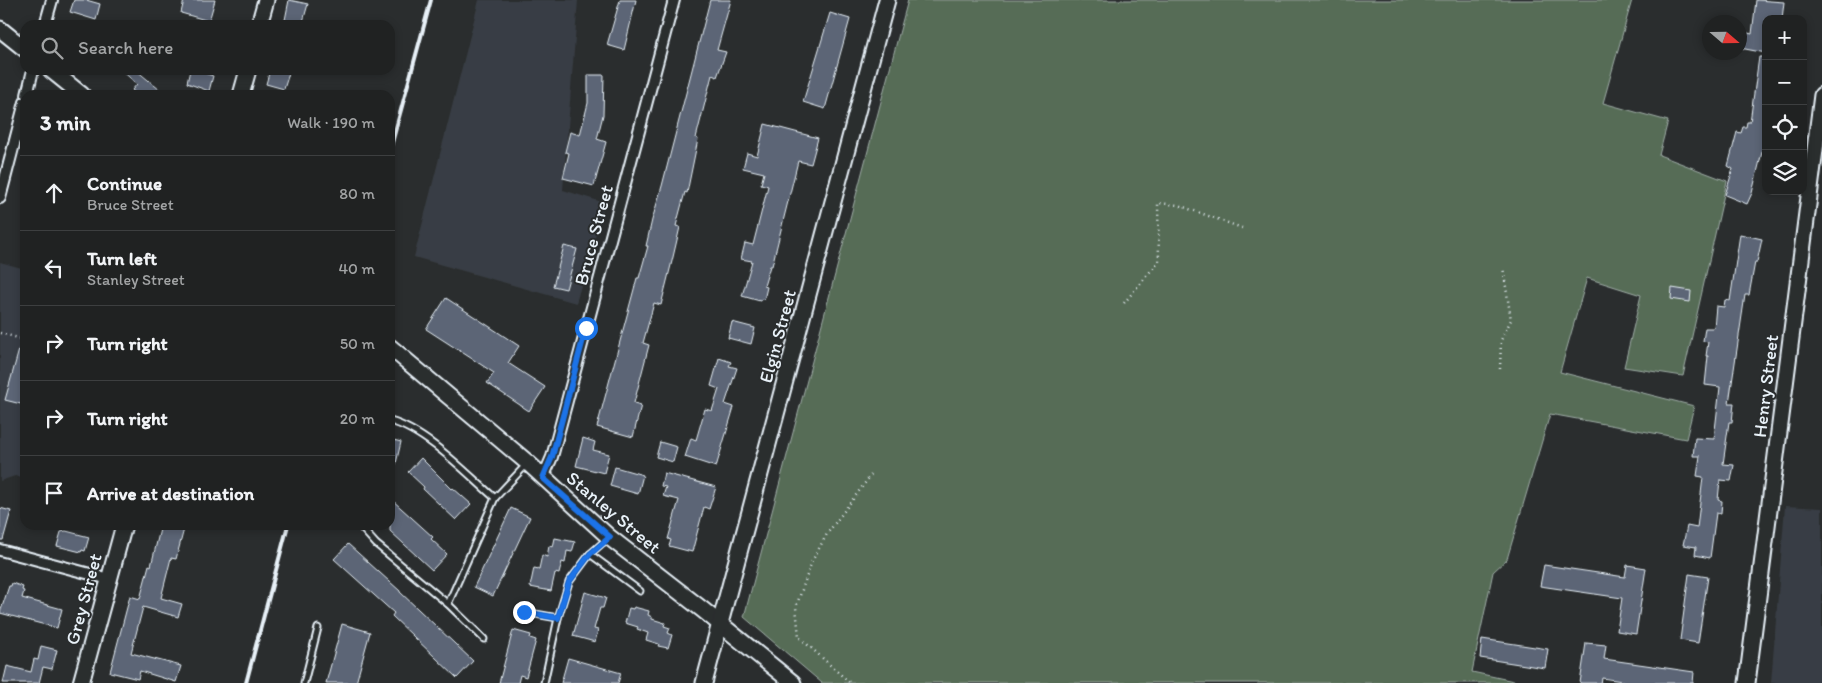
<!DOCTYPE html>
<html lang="en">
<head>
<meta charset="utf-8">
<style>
	:root { --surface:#202222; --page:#282a2a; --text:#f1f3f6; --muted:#a2a4a5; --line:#3d3f40 }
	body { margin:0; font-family:Itim,sans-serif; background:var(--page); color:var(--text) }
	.controls { position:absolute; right:15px; top:15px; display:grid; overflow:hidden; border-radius:10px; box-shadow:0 2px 8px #0003 }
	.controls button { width:45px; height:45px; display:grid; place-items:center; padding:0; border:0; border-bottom:1px solid var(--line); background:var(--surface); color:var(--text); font:25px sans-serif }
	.compass { position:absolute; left:1702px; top:15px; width:45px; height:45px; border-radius:50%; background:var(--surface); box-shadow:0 2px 8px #0003; rotate:110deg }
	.stop { position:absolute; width:15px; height:15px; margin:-11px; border:4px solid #1a73e8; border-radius:50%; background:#fff }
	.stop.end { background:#1a73e8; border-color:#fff; box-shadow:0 1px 5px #0008 }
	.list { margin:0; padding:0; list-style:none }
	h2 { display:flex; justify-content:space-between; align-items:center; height:65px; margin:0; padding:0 20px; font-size:21px }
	h2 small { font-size:16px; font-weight:400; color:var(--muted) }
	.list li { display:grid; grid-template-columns:32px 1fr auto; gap:15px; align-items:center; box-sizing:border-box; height:75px; padding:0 20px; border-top:1px solid var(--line) }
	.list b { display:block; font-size:19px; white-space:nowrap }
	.list p { margin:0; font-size:16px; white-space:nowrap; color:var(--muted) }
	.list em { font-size:16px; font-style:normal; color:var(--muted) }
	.icon { flex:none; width:28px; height:28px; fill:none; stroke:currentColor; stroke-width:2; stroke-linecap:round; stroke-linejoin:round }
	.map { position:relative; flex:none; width:1822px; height:683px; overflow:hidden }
	.search { position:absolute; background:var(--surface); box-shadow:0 2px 8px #0003; left:20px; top:20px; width:375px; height:55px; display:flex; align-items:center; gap:12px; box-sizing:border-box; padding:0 18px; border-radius:15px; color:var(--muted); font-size:19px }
	.panel { position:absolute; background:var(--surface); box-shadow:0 2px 8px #0003; left:20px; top:90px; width:375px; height:440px; border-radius:15px }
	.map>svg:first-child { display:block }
	.built { fill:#393e44 }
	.green { fill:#576c57; stroke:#a0aea8 }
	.building { fill:#5c6576; stroke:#e8f1f8 }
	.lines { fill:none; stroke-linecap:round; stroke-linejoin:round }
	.lane-casing { stroke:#e8f1f8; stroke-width:9 }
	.street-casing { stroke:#e8f1f8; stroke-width:14 }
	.secondary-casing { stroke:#e8f1f8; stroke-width:19 }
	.path { stroke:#e8f1f8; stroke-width:2.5; stroke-dasharray:1 4; stroke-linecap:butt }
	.lane { stroke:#2a2d2e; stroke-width:5 }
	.street { stroke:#2a2d2e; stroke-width:10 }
	.secondary { stroke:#2a2d2e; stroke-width:15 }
	.rail { stroke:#e8f1f8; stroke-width:4 }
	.route { stroke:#1a73e8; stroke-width:6 }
	.labels { text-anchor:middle; stroke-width:4; stroke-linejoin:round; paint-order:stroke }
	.street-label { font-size:19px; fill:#e8f1f8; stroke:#2a2d2e }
</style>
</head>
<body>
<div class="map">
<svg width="1822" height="683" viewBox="0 0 1822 683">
	<rect width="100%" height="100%" fill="#2a2d2e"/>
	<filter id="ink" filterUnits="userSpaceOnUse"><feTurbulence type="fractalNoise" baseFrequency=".02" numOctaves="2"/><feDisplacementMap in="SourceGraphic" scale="10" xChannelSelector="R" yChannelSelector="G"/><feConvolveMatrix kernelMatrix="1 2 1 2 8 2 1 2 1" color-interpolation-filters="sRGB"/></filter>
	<g filter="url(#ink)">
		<g class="built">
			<polygon points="479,0 578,0 563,190 605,203 576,303 414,257"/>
			<polygon points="0,262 25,269 25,479 15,476 0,481"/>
			<polygon points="1785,506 1822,508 1822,683 1771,683"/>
		</g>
		<polygon class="green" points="908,0 1632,0 1603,103 1668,121 1659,155 1727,181 1683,376 1624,367 1641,295 1587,278 1560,372 1694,406 1686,439 1550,414 1507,559 1493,572 1472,672 1523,683 822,683 744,617"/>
		<g class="building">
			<polygon points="74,0 86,0 100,4 96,20 70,12"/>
			<polygon points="184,0 215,0 209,21 181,13"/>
			<polygon points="289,0 308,4 302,25 284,25"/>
			<polygon points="620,0 636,0 624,50 607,45"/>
			<polygon points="710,0 731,0 717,50 726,52 717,77 712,75 696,138 698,139 689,183 687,193 685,192 676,226 680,227 673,257 661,305 654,303 643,343 649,345 634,403 641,405 633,437 597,427 637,278 639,278 648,246 646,246 652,220 662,186"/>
			<polygon points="1756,0 1784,2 1782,19 1766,19 1766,53 1740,48 1740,31 1752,34"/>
			<polygon points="830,13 850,19 825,109 803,102"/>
			<polygon points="1759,57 1766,57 1766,136 1752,193 1747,204 1725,195 1733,169 1728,166 1737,132 1741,133 1743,127 1746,127 1747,122 1750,122"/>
			<polygon points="121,70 136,70 166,95 138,95 132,90 137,84"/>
			<polygon points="190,70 201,70 201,72 213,76 209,91 187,83"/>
			<polygon points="270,70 290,70 284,89 266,84"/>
			<polygon points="588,75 604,75 603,115 597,139 606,142 594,186 563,178 569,153 565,152 570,132 580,135 588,103"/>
			<polygon points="765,124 818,138 811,164 798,161 772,266 770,266 764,286 767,287 764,300 761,299 760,301 742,296 752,261 741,259 745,243 753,245 768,186 761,184 764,173 743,168 747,153 757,156"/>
			<polygon points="1740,234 1762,239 1757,262 1755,262 1749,295 1745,295 1729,403 1734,403 1732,422 1729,422 1723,464 1734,465 1731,481 1720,480 1718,500 1722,501 1721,514 1716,513 1710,558 1695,555 1696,547 1683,545 1687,526 1697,528 1703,477 1697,476 1700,456 1693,456 1695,438 1714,439 1720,387 1705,385 1708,356 1706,356 1708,342 1703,341 1705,328 1714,328 1716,306 1724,307 1725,300 1730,301"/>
			<polygon points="564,246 577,249 566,289 553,286"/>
			<polygon points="1672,288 1691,291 1690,302 1671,299"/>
			<polygon points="446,298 519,346 508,363 545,387 529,411 487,383 494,373 426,329"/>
			<polygon points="732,322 755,328 751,344 728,338"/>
			<polygon points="22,339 25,340 25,405 5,400"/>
			<polygon points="719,358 731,362 729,366 737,368 725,404 734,407 716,467 685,457 691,438 696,440 705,409 712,411 719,389 711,386"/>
			<polygon points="583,438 595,442 593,450 609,454 604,473 576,466"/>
			<polygon points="390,439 401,442 394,472 390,472"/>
			<polygon points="660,442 677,447 673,462 656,457"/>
			<polygon points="421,458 452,489 453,488 471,504 456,520 423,489 424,487 408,472"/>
			<polygon points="615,467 643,475 638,494 610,486"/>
			<polygon points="664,473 716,487 709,509 704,507 692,552 669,546 671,540 668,539 679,500 663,496 666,487 661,486"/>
			<polygon points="390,498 433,537 431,539 447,554 432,570 390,531"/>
			<polygon points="0,508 11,511 3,540 0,540"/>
			<polygon points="511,508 530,517 493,596 474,587"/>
			<polygon points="161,525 185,525 176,559 171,558 161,598 182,604 178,617 143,607 131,653 181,666 176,682 140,671 138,679 110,672 130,596 140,599 149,565 151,566"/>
			<polygon points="66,531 89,537 85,551 82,550 81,552 57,546 61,532"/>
			<polygon points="555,538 575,542 572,552 567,551 565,563 562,562 559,574 555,573 551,591 530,587 534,568 539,569 542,555 547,557 549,546 553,547"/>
			<polygon points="348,544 400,591 400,592 473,661 457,678 392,616 394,613 334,559"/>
			<polygon points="1544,565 1625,577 1627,565 1646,568 1636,634 1617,631 1622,598 1540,586"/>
			<polygon points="1689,574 1708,577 1698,643 1680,640"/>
			<polygon points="12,583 23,587 22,590 24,591 22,598 62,609 57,628 0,613 9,586 11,586"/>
			<polygon points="585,592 606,598 603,608 600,608 594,629 598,630 595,642 573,636"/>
			<polygon points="634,607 649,611 648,615 652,617 652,619 665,623 664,626 670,628 668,633 672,635 668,648 658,646 659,644 646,640 648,633 637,629 638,627 625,623 629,608 633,609"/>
			<polygon points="342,624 370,632 356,683 326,683"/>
			<polygon points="513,630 531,635 530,638 536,640 526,677 520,675 518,683 499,683"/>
			<polygon points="1482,639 1548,649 1545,668 1480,658"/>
			<polygon points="1586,643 1606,645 1604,659 1694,672 1693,683 1635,683 1602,678 1601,683 1580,683"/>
			<polygon points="41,646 57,650 52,669 43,667 39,683 3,683 7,666 31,672 34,659 38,660"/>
			<polygon points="568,658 621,673 618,683 561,683"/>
		</g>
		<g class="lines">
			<g class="lane-casing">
				<g id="lane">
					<path d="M 390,421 C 427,431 466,473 495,498"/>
					<polyline points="359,525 376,544 448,604 484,639"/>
					<polyline points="590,554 640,591"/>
					<polyline points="448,604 495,498 526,465"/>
					<polyline points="524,612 558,618"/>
					<polyline points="304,683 318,628"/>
					<polyline points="544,683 558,618 569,582 590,554 607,539"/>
				</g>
			</g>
			<g class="street-casing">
				<g id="street">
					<polyline points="45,25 52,0"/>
					<polyline points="27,95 33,70"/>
					<polyline points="0,198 25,102"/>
					<polyline points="543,478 552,457 674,0"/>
					<polyline points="0,550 109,579"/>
				</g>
			</g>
			<g class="secondary-casing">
				<g id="secondary">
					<polyline points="259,25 266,0"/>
					<polyline points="0,29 25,49"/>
					<polyline points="51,70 82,95"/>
					<polyline points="241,95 248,70"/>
					<polyline points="390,347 528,463 609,537 703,610 793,683"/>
					<polyline points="81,683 124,525"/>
					<polyline points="704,683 887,0"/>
					<polyline points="1747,683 1822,95"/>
				</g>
			</g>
			<g class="path">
				<polyline points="1124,303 1159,261 1158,203 1178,205 1242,228"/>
				<polyline points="0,333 22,339"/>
				<polyline points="1500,369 1501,340 1511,320 1503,267"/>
				<polyline points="849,682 799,637 796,607 812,561 827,534 871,475"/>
			</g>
			<use href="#lane" class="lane"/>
			<use href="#street" class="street"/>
			<use href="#secondary" class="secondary"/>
			<g class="rail">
				<polyline points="390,150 431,0"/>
				<polyline points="246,683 288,525"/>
			</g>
		</g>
	</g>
	<g class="lines" filter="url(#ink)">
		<polyline class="route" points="524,612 558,618 569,582 590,554 610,537 543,478 552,457 586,328"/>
	</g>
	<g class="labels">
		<g class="street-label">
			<text transform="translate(593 235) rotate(-75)" y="7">Bruce Street</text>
			<text transform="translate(777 336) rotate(-75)" y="7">Elgin Street</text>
			<text transform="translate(1765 386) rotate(-83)" y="7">Henry Street</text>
			<text transform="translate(614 512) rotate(40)" y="7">Stanley Street</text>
			<text transform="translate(83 599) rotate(-75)" y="7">Grey Street</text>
		</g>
	</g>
</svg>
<div class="controls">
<button>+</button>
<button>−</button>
<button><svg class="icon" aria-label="locate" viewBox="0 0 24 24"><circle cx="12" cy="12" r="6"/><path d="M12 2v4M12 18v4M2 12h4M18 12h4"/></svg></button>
<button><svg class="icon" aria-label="layers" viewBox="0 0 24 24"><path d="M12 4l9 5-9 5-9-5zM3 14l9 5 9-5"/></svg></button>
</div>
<svg class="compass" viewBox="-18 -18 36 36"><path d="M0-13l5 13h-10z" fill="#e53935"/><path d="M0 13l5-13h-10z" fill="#a2a4a5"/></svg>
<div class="stop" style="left:586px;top:328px"></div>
<div class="stop end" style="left:524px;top:612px"></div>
<div class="search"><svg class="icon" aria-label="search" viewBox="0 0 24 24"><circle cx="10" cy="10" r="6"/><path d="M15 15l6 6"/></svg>Search here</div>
<section class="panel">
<h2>3 min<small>Walk · 190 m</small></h2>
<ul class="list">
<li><svg class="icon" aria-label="ahead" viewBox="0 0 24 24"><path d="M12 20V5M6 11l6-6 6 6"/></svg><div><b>Continue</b><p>Bruce Street</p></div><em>80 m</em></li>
<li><svg class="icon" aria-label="left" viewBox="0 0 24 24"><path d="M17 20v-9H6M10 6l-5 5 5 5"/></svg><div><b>Turn left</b><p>Stanley Street</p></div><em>40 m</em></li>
<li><svg class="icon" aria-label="right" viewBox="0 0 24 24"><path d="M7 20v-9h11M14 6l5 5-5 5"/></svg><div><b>Turn right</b></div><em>50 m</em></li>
<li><svg class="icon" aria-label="right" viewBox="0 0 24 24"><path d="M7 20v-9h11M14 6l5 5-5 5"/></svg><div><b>Turn right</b></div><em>20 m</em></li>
<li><svg class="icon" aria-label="arrive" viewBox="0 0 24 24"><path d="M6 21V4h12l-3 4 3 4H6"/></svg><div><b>Arrive at destination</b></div></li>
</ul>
</section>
</div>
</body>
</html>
